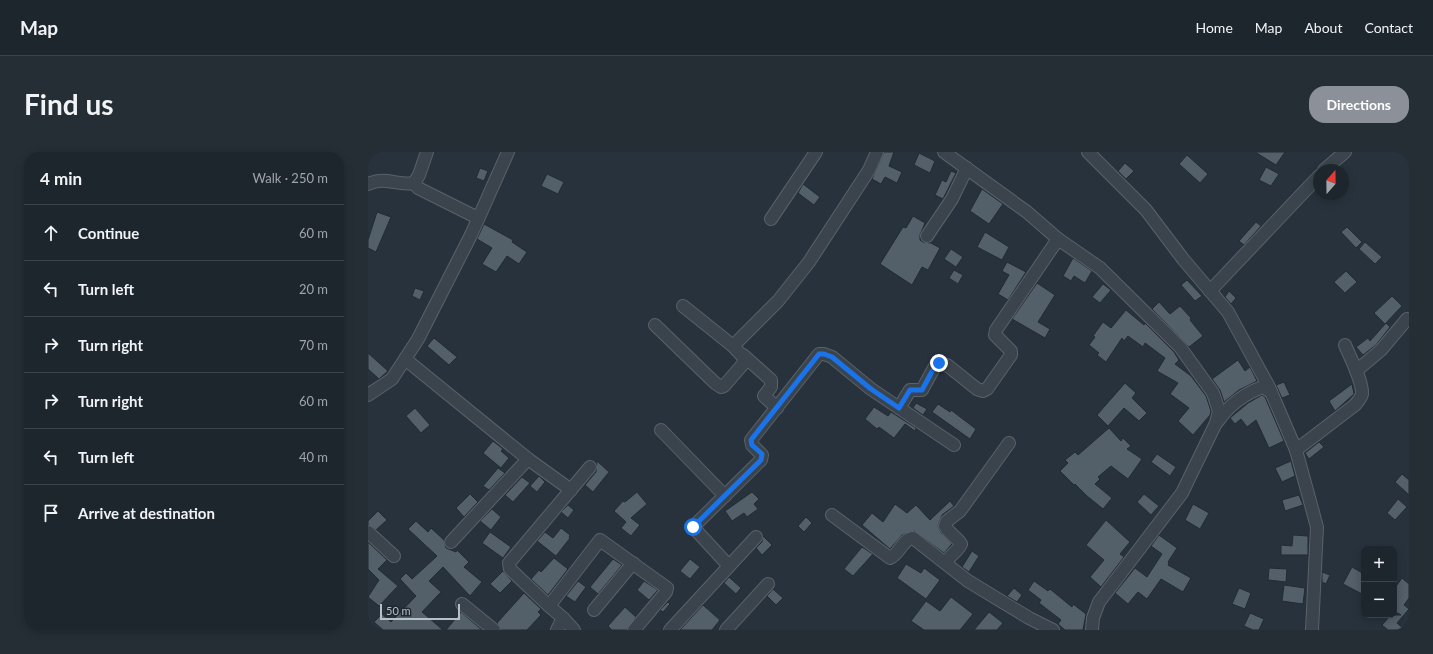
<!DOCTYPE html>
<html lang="en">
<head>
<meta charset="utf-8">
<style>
	:root { --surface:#1d262d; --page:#252e35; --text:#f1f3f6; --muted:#a0a5aa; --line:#3b4349; --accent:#8c9099 }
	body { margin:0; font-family:Lato,sans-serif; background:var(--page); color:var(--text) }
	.controls { position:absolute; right:12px; bottom:12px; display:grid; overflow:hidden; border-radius:8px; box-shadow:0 2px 10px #0003 }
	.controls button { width:36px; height:36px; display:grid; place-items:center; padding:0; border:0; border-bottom:1px solid var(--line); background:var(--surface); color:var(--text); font:20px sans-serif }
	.compass { position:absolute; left:945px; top:12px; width:36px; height:36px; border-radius:50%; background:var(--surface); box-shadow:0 2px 10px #0003; rotate:20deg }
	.scale { position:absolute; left:12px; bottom:10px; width:80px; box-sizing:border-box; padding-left:4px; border:2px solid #b7bfc7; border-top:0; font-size:11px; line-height:14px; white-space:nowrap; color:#b7bfc7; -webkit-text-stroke:3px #202931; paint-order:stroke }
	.stop { position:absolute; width:12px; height:12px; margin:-9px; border:3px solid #1a73e8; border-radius:50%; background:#fff }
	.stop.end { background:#1a73e8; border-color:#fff; box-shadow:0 1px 4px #0008 }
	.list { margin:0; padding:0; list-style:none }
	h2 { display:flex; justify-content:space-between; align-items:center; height:52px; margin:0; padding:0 16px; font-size:17px }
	h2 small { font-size:13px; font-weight:400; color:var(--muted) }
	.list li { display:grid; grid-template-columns:26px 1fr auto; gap:12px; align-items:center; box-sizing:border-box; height:56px; padding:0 16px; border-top:1px solid var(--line) }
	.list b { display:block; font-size:15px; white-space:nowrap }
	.list em { font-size:13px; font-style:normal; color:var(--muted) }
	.icon { flex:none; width:22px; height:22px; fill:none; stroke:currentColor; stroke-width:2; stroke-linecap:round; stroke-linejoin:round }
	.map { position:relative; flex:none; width:1041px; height:478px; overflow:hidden; border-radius:16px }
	header { display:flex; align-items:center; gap:24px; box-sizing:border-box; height:56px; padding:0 20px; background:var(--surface); border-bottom:1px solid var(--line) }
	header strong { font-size:19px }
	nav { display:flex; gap:22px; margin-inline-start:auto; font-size:14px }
	.intro { display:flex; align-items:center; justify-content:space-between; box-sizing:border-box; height:96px; padding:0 24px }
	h1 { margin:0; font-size:28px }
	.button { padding:10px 18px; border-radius:16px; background:var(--accent); color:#fff; font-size:14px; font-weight:700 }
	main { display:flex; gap:24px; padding:0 24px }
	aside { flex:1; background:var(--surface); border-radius:16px; box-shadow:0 2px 10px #0003 }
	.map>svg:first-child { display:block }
	.building { fill:#535f69; stroke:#222b33 }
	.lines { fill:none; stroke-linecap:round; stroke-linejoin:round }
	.street-casing { stroke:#59626a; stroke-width:14 }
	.street { stroke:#3b444c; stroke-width:12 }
	.route { stroke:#1a73e8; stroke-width:5 }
</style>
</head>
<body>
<header>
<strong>Map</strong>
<nav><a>Home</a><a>Map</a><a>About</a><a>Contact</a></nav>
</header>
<div class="intro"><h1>Find us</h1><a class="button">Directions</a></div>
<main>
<aside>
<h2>4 min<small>Walk · 250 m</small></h2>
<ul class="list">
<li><svg class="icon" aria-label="ahead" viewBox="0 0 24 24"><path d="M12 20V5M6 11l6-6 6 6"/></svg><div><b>Continue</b></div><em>60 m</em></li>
<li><svg class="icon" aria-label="left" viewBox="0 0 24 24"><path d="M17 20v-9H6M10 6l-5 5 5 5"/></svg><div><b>Turn left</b></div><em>20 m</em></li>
<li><svg class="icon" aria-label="right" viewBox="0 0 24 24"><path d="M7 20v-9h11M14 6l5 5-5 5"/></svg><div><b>Turn right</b></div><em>70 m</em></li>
<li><svg class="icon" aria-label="right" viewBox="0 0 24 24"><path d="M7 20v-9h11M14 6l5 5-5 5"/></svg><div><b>Turn right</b></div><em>60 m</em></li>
<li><svg class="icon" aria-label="left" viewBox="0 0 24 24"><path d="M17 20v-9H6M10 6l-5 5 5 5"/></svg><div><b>Turn left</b></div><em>40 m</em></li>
<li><svg class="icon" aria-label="arrive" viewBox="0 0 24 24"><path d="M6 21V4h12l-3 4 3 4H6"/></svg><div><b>Arrive at destination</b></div></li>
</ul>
</aside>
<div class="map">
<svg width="1041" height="478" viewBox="0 0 1041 478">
	<rect width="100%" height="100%" fill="#27323c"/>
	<g class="building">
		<polygon points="516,0 526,0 521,14 534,20 529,31 517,25 513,32 504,27"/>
		<polygon points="887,0 917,0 908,13"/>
		<polygon points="551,1 567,9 562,21 546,13"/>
		<polygon points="819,3 840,22 832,31 811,12"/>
		<polygon points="757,11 766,19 758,27 750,19"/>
		<polygon points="898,15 911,22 903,34 891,28"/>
		<polygon points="112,16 120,19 116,29 108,26"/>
		<polygon points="583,19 588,21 575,47 567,43 574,28 578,30"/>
		<polygon points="179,22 196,30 190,42 173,34"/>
		<polygon points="435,32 452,45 446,53 430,41"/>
		<polygon points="614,37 635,52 621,72 602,59"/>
		<polygon points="9,60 23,65 8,100 0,96 0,88"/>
		<polygon points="545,64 557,71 552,83 552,88 555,90 563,91 572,96 560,118 554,115 544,133 512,112 535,75 538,76"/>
		<polygon points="888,70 893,74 876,93 871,89"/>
		<polygon points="116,72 145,88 144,90 159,100 151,112 139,104 128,120 114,112 124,96 109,87"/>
		<polygon points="979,75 994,90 988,96 973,80"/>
		<polygon points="617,80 641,95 634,108 609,95"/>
		<polygon points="997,90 1014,105 1007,112 991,97"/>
		<polygon points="583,97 595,105 588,115 576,107"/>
		<polygon points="705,106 724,119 717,131 706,124 703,129 695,124"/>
		<polygon points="639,110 658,120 640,148 630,142 641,123 634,119"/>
		<polygon points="586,118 595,123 590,132 581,126"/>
		<polygon points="978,119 989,130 977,141 966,130"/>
		<polygon points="819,128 834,144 827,149 813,133"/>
		<polygon points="669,131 687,143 670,170 682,177 677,186 644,167"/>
		<polygon points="735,132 743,138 732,151 724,145"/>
		<polygon points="47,136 56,139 52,148 44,144"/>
		<polygon points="861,139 868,146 863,152 857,145"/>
		<polygon points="1024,144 1034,154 1017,172 1006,161"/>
		<polygon points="791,150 802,162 812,154 823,166 822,168 835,184 821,195 784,157"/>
		<polygon points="758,158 776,173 777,171 806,200 811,208 807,212 823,224 838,244 843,259 842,263 825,283 810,269 821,256 802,242 810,231 789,219 797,206 777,191 775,195 760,184 756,189 754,186 738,210 729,203 731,201 721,193 727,185 725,184 735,170 743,176"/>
		<polygon points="1018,171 1022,175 1008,193 995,203 988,195 1000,186 1002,189"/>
		<polygon points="66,186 89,205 81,213 59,194"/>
		<polygon points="0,201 20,219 11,227 0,217"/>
		<polygon points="870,208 877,219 882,215 889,229 871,238 856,250 852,238 844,227"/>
		<polygon points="916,230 922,243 914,246 908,233"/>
		<polygon points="757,231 768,241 764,246 779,261 771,269 756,256 740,274 729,263"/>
		<polygon points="984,232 986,242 967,259 961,249"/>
		<polygon points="894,243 897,245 916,289 901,296 888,268 879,275 873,267 867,272 862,266 880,251"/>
		<polygon points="548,251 559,257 555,263 545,256"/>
		<polygon points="570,252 582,260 583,258 608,277 602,287 564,260"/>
		<polygon points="506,255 520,264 523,260 548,276 547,279 537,272 526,286 511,275 509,277 497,267"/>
		<polygon points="47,256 62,273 53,281 38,264"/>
		<polygon points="741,276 753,289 755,286 763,294 759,297 774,307 760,327 743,314 730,325 732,327 727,332 744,346 735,357 719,344 707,332 706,333 692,319 700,311 697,308 707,300 710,303"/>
		<polygon points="125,289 135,297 133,299 141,306 133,316 115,301"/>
		<polygon points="951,290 956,295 941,307 937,301"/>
		<polygon points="789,302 808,315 802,324 783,310"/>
		<polygon points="229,309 241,320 225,340 217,333 228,320"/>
		<polygon points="923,309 927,324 914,330 907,316"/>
		<polygon points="130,316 137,321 121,338 115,334"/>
		<polygon points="1034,322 1041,328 1041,343 1027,330"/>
		<polygon points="171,324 177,330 169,340 162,334"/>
		<polygon points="154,325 162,331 145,350 137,343"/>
		<polygon points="269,340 279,352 263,366 272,373 263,384 253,376 258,370 246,359 255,349 257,350"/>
		<polygon points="384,340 391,347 386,352 390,357 379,365 376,361 364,369 357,359"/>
		<polygon points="102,342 110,350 96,365 88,356"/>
		<polygon points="776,342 791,354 783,363 769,350"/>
		<polygon points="931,343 935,353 917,359 914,348"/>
		<polygon points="1030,347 1039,355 1027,368 1019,361"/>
		<polygon points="582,349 586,354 574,363 570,374 573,381 584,392 576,401 546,379 534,383 522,397 494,373 504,361 515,370 527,352 539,361 548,353 562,368"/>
		<polygon points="825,352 841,361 832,377 817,368"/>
		<polygon points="200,353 206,358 200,366 193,360"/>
		<polygon points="124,357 133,365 123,378 112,369"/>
		<polygon points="10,359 19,368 8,378 0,373 0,369"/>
		<polygon points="438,365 444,371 436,380 430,374"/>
		<polygon points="738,368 762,390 752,402 756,405 733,435 722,425 736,408 718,393"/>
		<polygon points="48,369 60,380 63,376 76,388 78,396 88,400 89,398 101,410 96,415 114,430 102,444 75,415 61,429 73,440 54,460 75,478 15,478 6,470 14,462 23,470 48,444 32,427 38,421 44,427 69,404 40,377"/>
		<polygon points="193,376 202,383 201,385 202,386 188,404 169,389 177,380 185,386"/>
		<polygon points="122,380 143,395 135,406 114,391"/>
		<polygon points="791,383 809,396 800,410 801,411 800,413 823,426 815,440 793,427 779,447 770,440 760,452 747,441 767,416 779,425 794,402 783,394"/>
		<polygon points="925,383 940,384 940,403 913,403 913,393 924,394"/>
		<polygon points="395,384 404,393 394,403 388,396 394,390"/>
		<polygon points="0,390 19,408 10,417 30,434 11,454 0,445 11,428 0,417"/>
		<polygon points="494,395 505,402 485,424 476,417"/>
		<polygon points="604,399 611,404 601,420 594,415"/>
		<polygon points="186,406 200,417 180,443 163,427 171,418 173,420"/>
		<polygon points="245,407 254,413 230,442 222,435"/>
		<polygon points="322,407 332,415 322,427 312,419"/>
		<polygon points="538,412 553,421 556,416 572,428 558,447 529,426"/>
		<polygon points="984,415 996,422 996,443 975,432"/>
		<polygon points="901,416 919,417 918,430 900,428"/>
		<polygon points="135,419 144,429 132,441 122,432"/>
		<polygon points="954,420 962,423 958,432 954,430"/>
		<polygon points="361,425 373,436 368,442 356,431"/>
		<polygon points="1034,426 1041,432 1041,446 1036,453 1041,457 1029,471 1037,478 1020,478 1014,473 1023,463 1033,463 1026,459 1026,437"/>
		<polygon points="210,429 218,435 207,450 198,444"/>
		<polygon points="276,429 290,438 281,448 269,438"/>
		<polygon points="666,429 680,439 682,437 704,455 705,452 718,462 715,478 697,478 690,472 693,468 671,451 673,448 660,438"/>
		<polygon points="916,433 937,436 935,452 914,449"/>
		<polygon points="646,436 654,443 649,450 639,444"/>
		<polygon points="871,436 883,441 877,457 864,452"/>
		<polygon points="405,437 415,446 408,453 399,444"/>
		<polygon points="156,441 173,457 170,460 173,463 159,478 133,478 129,471"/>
		<polygon points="583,445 605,462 592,478 556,478 543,469 558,449 572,459"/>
		<polygon points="300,450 302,452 295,460 292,458"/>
		<polygon points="335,453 352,468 344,478 312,478"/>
		<polygon points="257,455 268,465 259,478 244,478 240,474"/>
		<polygon points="93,460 114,478 78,478"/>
		<polygon points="621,460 635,471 629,478 606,478"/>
		<polygon points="882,461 896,467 891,478 885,478 876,474"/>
	</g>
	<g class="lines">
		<g class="street-casing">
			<g id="street">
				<polyline points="576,0 659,60 690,87 732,116 812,195 845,241 851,259 848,271 814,341 731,450 725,466 724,478"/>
				<polyline points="720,0 778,58 815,107 860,160 901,235 928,298 949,375 944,478"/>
				<polyline points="956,18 977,0"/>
				<polyline points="46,31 50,36 110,66"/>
				<path d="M 0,32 C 17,24 29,34 46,31 L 51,23 L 59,0"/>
				<polyline points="403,67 448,0"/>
				<polyline points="559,84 584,47 599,16"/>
				<polyline points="842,139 951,24"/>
				<polyline points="287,173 347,231 353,235 356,234 375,212 376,206 365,194 315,154"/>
				<polyline points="365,194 410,149 441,110 501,18 509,0"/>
				<polyline points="375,203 403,228 403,235 396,244 409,256"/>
				<polyline points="37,207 160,307 203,338"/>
				<polyline points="988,219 1013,198 1039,167"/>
				<polyline points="0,243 24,227 50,187 103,83 140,0"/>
				<polyline points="531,256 542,238 554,238 567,214 571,211 579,213 609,237 615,239 619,237 643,203 643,199 627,183 628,178 690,87"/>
				<path d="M 850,269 C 860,254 877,241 895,235 L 903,240"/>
				<polyline points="293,278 357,344"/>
				<path d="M 928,298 L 987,253 C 990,249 993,246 994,242 C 995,230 982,205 977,193"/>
				<path d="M 464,363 L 522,406 C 532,402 534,387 545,386 L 600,429 L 661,466 L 685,478"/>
				<polyline points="0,380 26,404"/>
				<polyline points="83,390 160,307"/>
				<path d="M 578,411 C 581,403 589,401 593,392 C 589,385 581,382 577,374 L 579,369 L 592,359 L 641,291"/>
				<polyline points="361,414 325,375 393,308 394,303 384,293 383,288 451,202 456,202 464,205 503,237 586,293"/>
				<polyline points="94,452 126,478"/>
				<polyline points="181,454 142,417 141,411 222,315"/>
				<polyline points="226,458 265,411"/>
				<polyline points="195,466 206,478"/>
				<polyline points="189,478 195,466 181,454 232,388 299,436 298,440 266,478"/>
				<polyline points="302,478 388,385"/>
				<polyline points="358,478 400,432"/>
			</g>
		</g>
		<use href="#street" class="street"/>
	</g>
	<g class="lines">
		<polyline class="route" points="325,375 393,308 394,302 384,293 383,288 451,202 456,202 464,205 503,237 531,256 542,238 554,238 567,214 571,211"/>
	</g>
</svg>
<div class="controls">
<button>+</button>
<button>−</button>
</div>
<svg class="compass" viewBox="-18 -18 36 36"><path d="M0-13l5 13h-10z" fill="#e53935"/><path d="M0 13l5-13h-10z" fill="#a0a5aa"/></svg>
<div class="scale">50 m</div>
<div class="stop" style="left:325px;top:375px"></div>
<div class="stop end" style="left:571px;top:211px"></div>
</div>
</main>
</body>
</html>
